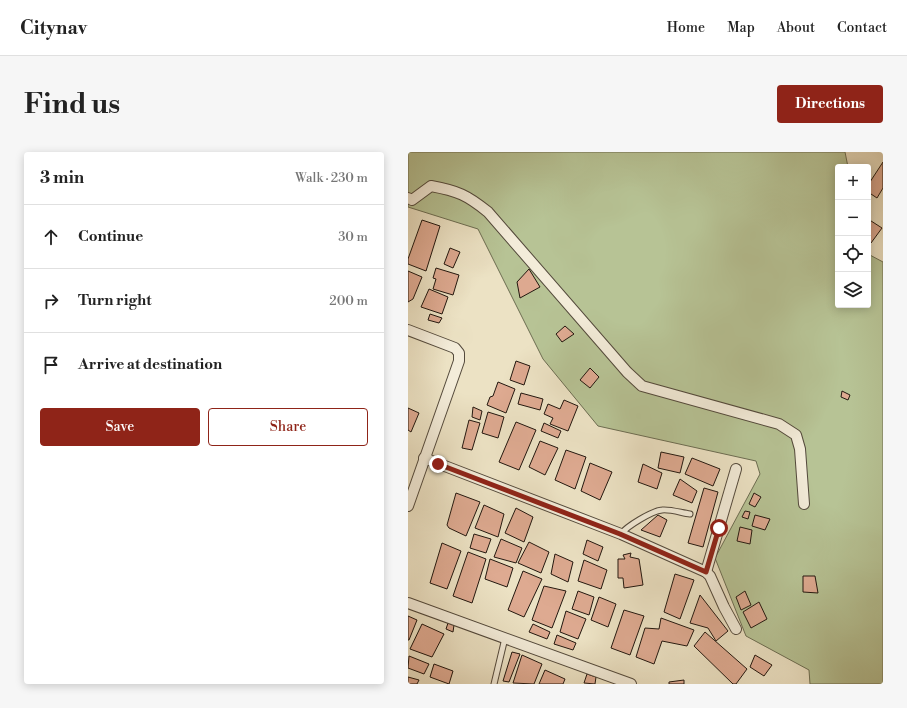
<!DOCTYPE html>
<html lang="en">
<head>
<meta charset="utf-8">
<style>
	:root { --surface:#fff; --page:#f6f6f6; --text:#222; --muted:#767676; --line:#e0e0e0; --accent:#8f2418 }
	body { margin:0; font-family:"Libre Bodoni",serif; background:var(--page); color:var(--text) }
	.controls { position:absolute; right:12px; top:12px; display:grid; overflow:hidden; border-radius:4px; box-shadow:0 2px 10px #0003 }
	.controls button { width:36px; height:36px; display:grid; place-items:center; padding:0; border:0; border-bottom:1px solid var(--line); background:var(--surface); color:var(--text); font:20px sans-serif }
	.stop { position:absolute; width:12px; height:12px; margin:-9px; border:3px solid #8f2418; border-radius:50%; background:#fff }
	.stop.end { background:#8f2418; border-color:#fff; box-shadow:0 1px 4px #0008 }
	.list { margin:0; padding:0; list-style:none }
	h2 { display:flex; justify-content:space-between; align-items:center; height:52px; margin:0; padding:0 16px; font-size:17px }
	h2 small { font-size:13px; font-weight:400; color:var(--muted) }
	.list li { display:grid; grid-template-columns:26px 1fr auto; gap:12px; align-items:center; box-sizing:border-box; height:64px; padding:0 16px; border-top:1px solid var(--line) }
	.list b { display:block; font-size:15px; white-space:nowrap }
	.list em { font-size:13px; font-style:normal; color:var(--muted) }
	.actions { display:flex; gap:8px; padding:12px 16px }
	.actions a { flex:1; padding:9px 0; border:1px solid var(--accent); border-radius:4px; text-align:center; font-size:14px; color:var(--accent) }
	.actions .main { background:var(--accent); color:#fff }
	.icon { flex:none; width:22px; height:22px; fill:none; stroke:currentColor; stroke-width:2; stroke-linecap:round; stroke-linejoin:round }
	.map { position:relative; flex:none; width:475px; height:532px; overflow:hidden; border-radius:4px }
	header { display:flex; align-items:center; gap:24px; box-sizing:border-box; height:56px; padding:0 20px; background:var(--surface); border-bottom:1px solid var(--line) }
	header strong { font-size:19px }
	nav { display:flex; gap:22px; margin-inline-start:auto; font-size:14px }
	.intro { display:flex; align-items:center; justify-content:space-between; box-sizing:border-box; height:96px; padding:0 24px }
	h1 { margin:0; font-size:28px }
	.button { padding:10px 18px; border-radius:4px; background:var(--accent); color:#fff; font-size:14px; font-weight:700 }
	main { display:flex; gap:24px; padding:0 24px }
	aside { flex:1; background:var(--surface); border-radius:4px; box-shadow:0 2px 10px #0003 }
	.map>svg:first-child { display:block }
	.green { fill:#b7c395; stroke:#6c6d52 }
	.building { fill:#deaa91; stroke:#22170f }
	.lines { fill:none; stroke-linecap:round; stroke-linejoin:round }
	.service-casing { stroke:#544a3c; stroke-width:7 }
	.minor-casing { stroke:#544a3c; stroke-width:12 }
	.service { stroke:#f3ecd9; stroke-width:5 }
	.minor { stroke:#f3ecd9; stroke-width:10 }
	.route { stroke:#8f2418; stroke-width:5 }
</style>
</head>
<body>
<header>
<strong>Citynav</strong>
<nav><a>Home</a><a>Map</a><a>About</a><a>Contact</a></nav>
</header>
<div class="intro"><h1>Find us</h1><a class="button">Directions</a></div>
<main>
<aside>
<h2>3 min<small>Walk · 230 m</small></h2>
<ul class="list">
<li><svg class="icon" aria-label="ahead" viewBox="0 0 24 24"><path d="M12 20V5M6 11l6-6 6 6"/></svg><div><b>Continue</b></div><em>30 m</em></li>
<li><svg class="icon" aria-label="right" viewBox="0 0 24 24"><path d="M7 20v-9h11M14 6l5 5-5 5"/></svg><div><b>Turn right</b></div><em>200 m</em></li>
<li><svg class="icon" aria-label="arrive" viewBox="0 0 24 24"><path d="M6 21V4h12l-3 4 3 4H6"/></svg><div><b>Arrive at destination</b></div></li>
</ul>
<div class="actions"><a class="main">Save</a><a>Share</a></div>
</aside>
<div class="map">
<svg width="475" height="532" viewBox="0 0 475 532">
	<rect width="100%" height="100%" fill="#ece2c4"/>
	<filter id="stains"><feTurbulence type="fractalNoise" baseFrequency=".005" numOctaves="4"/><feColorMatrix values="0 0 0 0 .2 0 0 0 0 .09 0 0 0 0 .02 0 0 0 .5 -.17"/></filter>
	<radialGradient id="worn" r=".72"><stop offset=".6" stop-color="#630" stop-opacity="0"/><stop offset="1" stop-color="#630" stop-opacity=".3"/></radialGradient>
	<polygon class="green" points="0,0 437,0 440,15 430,15 430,153 460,153 460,102 475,110 475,532 402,532 401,518 338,484 307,406 352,322 348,309 190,274 135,207 70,77 0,55"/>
	<g class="building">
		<polygon points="475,10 475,36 469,46 460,40 460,33"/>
		<polygon points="460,67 474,76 463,91 460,88"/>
		<polygon points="14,68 32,74 18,119 0,112 0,107"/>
		<polygon points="42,96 52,100 45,116 36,112"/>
		<polygon points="28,116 51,123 45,143 25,137 28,127 25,126"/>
		<polygon points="121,117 132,135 112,146 109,130"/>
		<polygon points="0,119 14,125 5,147 0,150"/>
		<polygon points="21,137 40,145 34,162 13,155"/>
		<polygon points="22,162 34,166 31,171 20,168"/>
		<polygon points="157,174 166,182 154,190 148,182"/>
		<polygon points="108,209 122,214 116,233 102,228"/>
		<polygon points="182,216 191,225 182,236 172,228"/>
		<polygon points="90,230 107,237 98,261 79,253 82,245 85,244"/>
		<polygon points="434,239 442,243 440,248 433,245"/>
		<polygon points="113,241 135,247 132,258 110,252"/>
		<polygon points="156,248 170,254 160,279 142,272 145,266 136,262 140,252 152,257"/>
		<polygon points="65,255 74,259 72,268 64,265"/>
		<polygon points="0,256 11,261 3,280 0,278"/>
		<polygon points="80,260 96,265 90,286 74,281"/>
		<polygon points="61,268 72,271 64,298 54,296"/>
		<polygon points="108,270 128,278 111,318 91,310"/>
		<polygon points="136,271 153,279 150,286 133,279"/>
		<polygon points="132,289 150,296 137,323 121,315"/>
		<polygon points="158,298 178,305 167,337 147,328"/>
		<polygon points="253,300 276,305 272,321 250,316"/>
		<polygon points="284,306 312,317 305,334 277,322"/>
		<polygon points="182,311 204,320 192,348 173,339"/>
		<polygon points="235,312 254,321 249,337 230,330"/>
		<polygon points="272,327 289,339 284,351 265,343"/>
		<polygon points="296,336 310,340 295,395 280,391"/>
		<polygon points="48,341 72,350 58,384 41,376 39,373"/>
		<polygon points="346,341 353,345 347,355 341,352"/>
		<polygon points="76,353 96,362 90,385 67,376"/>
		<polygon points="108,356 125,365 116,390 97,381"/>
		<polygon points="337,359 342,360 340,367 334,365"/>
		<polygon points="250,363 259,368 252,385 233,378"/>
		<polygon points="347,363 362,367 357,378 344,374"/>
		<polygon points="332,375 344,378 342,392 329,389"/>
		<polygon points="66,382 83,387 78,401 62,396"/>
		<polygon points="93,387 114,396 108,411 86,405"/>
		<polygon points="179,388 195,395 190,409 175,402"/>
		<polygon points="121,390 141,400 133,421 110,411"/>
		<polygon points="34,391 53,399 39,437 22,431"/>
		<polygon points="60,400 78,407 64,451 45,444"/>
		<polygon points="223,401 222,405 231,407 235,433 216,436 215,426 210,426 210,407 217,407 215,403"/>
		<polygon points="147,402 165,410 160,430 143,422"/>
		<polygon points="82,407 105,416 99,435 77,427"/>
		<polygon points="176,408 199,418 193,437 170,429"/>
		<polygon points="115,419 134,427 116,465 100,458"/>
		<polygon points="267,422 286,428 272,467 256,460"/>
		<polygon points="395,424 407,424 410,441 395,440"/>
		<polygon points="136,434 158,439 144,476 124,468"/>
		<polygon points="170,439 186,445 181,463 164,457"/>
		<polygon points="337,439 343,453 333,458 328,445"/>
		<polygon points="292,443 320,479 308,489 300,476 282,471"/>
		<polygon points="191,445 208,452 200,475 183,468"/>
		<polygon points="351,450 359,467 343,476 335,460"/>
		<polygon points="216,458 236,464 222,503 203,496"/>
		<polygon points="158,459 178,467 170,487 152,480"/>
		<polygon points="0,464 9,468 1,488 0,488"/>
		<polygon points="253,466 286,478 279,494 254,489 246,512 228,505 237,476 251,477"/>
		<polygon points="40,471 46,473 45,480 38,477"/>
		<polygon points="14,472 36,482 24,505 2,497"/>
		<polygon points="125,472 142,480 139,487 121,480"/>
		<polygon points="297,480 339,517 328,532 325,532 286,494"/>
		<polygon points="149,483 168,491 165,498 146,492"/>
		<polygon points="104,500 112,502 101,530 95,529"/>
		<polygon points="114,503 134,512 126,532 105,531"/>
		<polygon points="347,503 364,513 356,524 342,515"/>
		<polygon points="1,504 21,512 16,522 0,516"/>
		<polygon points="26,512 45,519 41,532 22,525"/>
		<polygon points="137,518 157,527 155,532 131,532"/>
		<polygon points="179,522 188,525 187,532 176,531"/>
		<polygon points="0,525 11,528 9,532 0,532"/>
		<polygon points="276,528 276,532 261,532 261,530"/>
	</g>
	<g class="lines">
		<g class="service-casing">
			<g id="service">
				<path d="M 213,382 C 219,374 244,359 254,358 C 262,357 274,361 282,362"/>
				<polyline points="86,532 97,486"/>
			</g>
		</g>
		<g class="minor-casing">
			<g id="minor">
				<path d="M 0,46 L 4,48 L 23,34 C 50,39 59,43 80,60 L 219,220 L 234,234 L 371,272 L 388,283 L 392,297 L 396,352"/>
				<polyline points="0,178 47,196 51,201 51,209 0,354"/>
				<polyline points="16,306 213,382 298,420 302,424 316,455 328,477"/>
				<polyline points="298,420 328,317"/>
				<polyline points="0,451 223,532"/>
			</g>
		</g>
		<use href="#service" class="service"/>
		<use href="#minor" class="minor"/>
	</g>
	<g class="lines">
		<polyline class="route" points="30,312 212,382 298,420 311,376"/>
	</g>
	<rect width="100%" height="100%" filter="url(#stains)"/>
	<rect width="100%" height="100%" fill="url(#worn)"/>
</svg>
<div class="controls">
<button>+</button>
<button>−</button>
<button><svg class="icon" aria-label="locate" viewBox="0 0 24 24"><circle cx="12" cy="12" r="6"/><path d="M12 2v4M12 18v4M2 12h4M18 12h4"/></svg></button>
<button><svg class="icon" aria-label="layers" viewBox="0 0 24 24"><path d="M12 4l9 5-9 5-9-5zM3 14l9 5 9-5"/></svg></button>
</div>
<div class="stop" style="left:311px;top:376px"></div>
<div class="stop end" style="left:30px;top:312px"></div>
</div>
</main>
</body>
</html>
